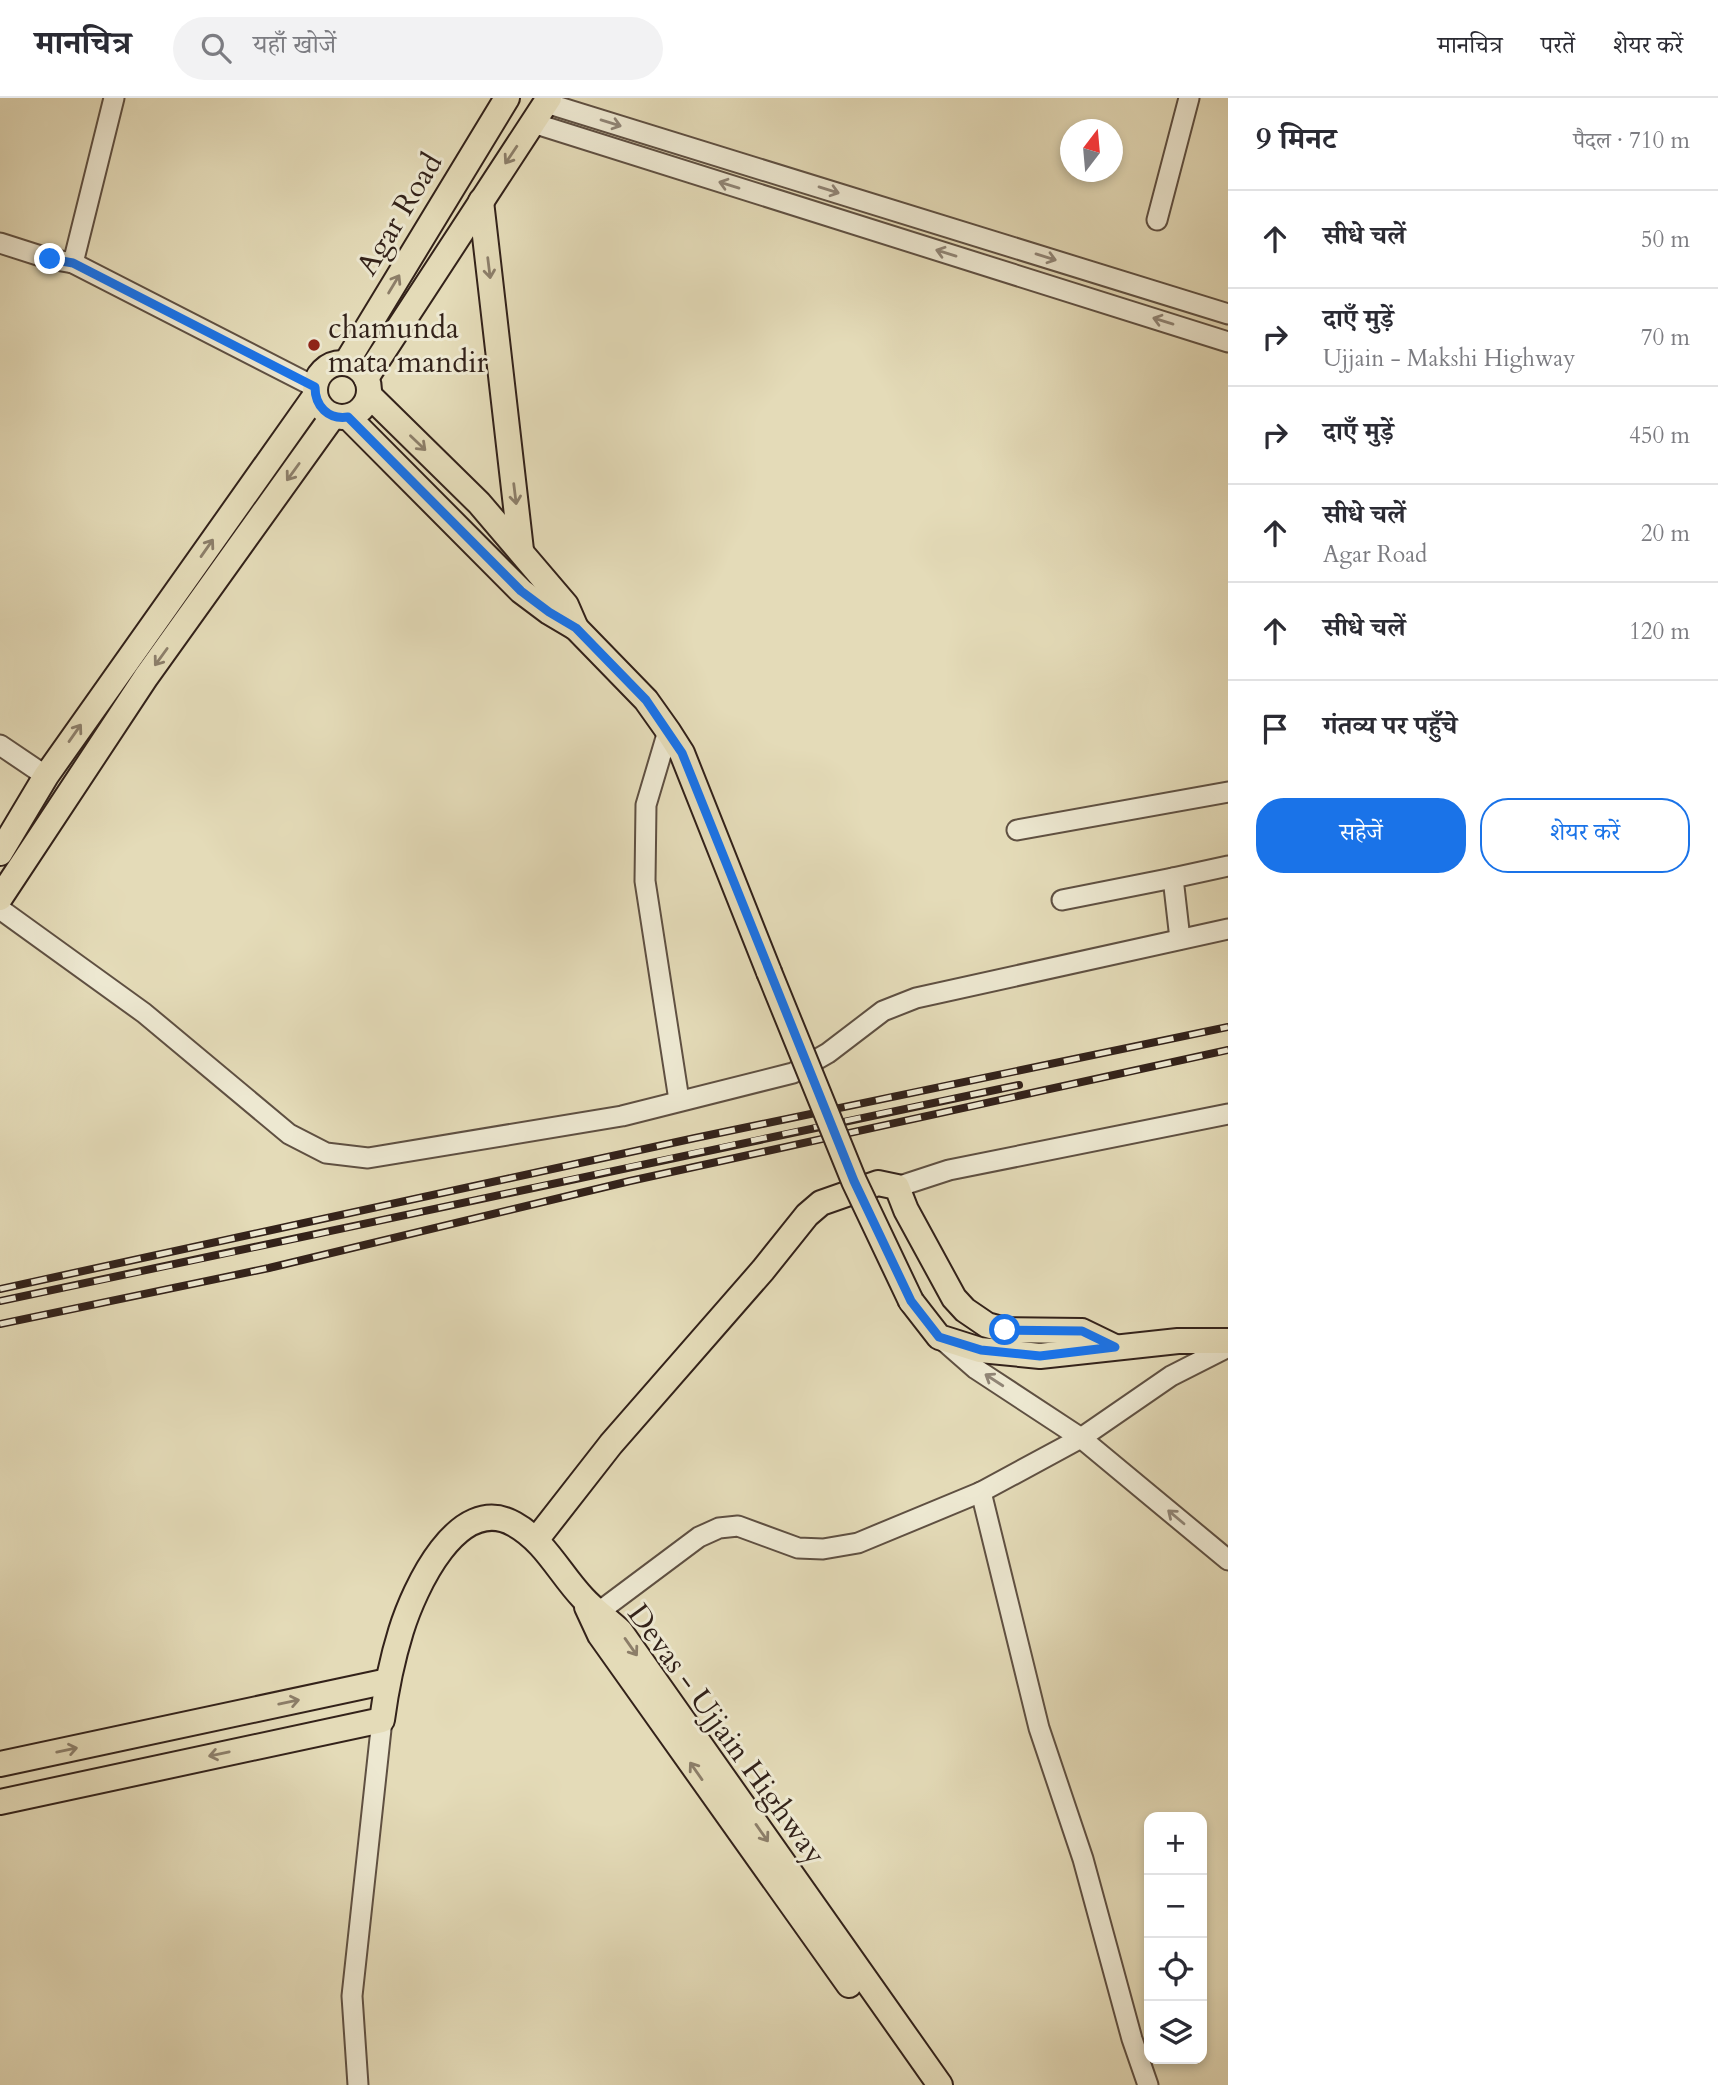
<!DOCTYPE html>
<html lang="hi">
<head>
<meta charset="utf-8">
<style>
	:root { --surface:#fff; --page:#f2f2f3; --text:#2b2b33; --muted:#7c7c81; --line:#e1e1e2; --accent:#1a73e8 }
	body { margin:0; font-family:Cardo,"Noto Serif Devanagari",serif; background:var(--page); color:var(--text) }
	.controls { position:absolute; right:21px; bottom:21px; display:grid; overflow:hidden; border-radius:14px; box-shadow:0 4px 10px #0003 }
	.controls button { width:63px; height:63px; display:grid; place-items:center; padding:0; border:0; border-bottom:2px solid var(--line); background:var(--surface); color:var(--text); font:35px sans-serif }
	.compass { position:absolute; left:1060px; top:21px; width:63px; height:63px; border-radius:50%; background:var(--surface); box-shadow:0 4px 10px #0003; rotate:16deg }
	.stop { position:absolute; width:21px; height:21px; margin:-16px; border:5px solid #1a73e8; border-radius:50%; background:#fff }
	.stop.end { background:#1a73e8; border-color:#fff; box-shadow:0 2px 7px #0008 }
	.list { margin:0; padding:0; list-style:none }
	h2 { display:flex; justify-content:space-between; align-items:center; height:91px; margin:0; padding:0 28px; font-size:30px }
	h2 small { font-size:23px; font-weight:400; color:var(--muted) }
	.list li { display:grid; grid-template-columns:46px 1fr auto; gap:21px; align-items:center; box-sizing:border-box; height:98px; padding:0 28px; border-top:2px solid var(--line) }
	.list b { display:block; font-size:26px; white-space:nowrap }
	.list p { margin:0; font-size:23px; white-space:nowrap; color:var(--muted) }
	.list em { font-size:23px; font-style:normal; color:var(--muted) }
	.actions { display:flex; gap:14px; padding:21px 28px }
	.actions a { flex:1; padding:16px 0; border:2px solid var(--accent); border-radius:28px; text-align:center; font-size:24px; color:var(--accent) }
	.actions .main { background:var(--accent); color:#fff }
	.icon { flex:none; width:38px; height:38px; fill:none; stroke:currentColor; stroke-width:2; stroke-linecap:round; stroke-linejoin:round }
	.map { position:relative; flex:none; width:1228px; height:1987px; overflow:hidden }
	header { display:flex; align-items:center; gap:42px; box-sizing:border-box; height:98px; padding:0 35px; background:var(--surface); border-bottom:2px solid var(--line) }
	header strong { font-size:33px }
	nav { display:flex; gap:38px; margin-inline-start:auto; font-size:24px }
	.search { width:490px; height:63px; background:var(--page); display:flex; align-items:center; gap:18px; box-sizing:border-box; padding:0 24px; border-radius:38px; color:var(--muted); font-size:26px }
	main { display:flex }
	aside { flex:1; background:var(--surface) }
	.map>svg:first-child { display:block }
	.lines { fill:none; stroke-linecap:round; stroke-linejoin:round }
	.minor-casing { stroke:#5f5042; stroke-width:23 }
	.major-casing { stroke:#33221a; stroke-width:28 }
	.minor { stroke:#ede8d1; stroke-width:19 }
	.major { stroke:#e4dbb8; stroke-width:24 }
	.rail-casing { stroke:#33221a; stroke-width:8 }
	.rail { stroke:#ede8d1; stroke-width:5; stroke-dasharray:16; stroke-linecap:butt }
	.major-bridge-casing { stroke:#33221a; stroke-width:28; stroke-linecap:butt }
	.major-bridge { stroke:#e4dbb8; stroke-width:24 }
	.oneway { stroke:#908576 }
	.oneway2 { stroke:#8c7e69 }
	.route { stroke:#1a73e8; stroke-width:9 }
	.poi-dot { fill:#8f2418; stroke:#ede8d1; stroke-width:2.5 }
	.labels { text-anchor:middle; stroke-width:6; stroke-linejoin:round; paint-order:stroke }
	.street-label { font-size:30px; fill:#33221a; stroke:#ede8d1 }
	.poi-label { font-size:30px; fill:#33221a; stroke:#ede8d1; text-anchor:start }
</style>
</head>
<body>
<header>
<strong>मानचित्र</strong>
<div class="search"><svg class="icon" aria-label="search" viewBox="0 0 24 24"><circle cx="10" cy="10" r="6"/><path d="M15 15l6 6"/></svg>यहाँ खोजें</div>
<nav><a>मानचित्र</a><a>परतें</a><a>शेयर करें</a></nav>
</header>
<main>
<div class="map">
<svg width="1228" height="1987" viewBox="0 0 1228 1987">
	<rect width="100%" height="100%" fill="#e4dbb8"/>
	<filter id="stains"><feTurbulence type="fractalNoise" baseFrequency=".00286" numOctaves="4"/><feColorMatrix values="0 0 0 0 .2 0 0 0 0 .09 0 0 0 0 .02 0 0 0 .5 -.17"/></filter>
	<radialGradient id="worn" r=".72"><stop offset=".6" stop-color="#630" stop-opacity="0"/><stop offset="1" stop-color="#630" stop-opacity=".3"/></radialGradient>
	<g class="lines">
		<g class="minor-casing">
			<g id="minor">
				<polyline points="114,0 73,165 315,289"/>
				<polyline points="546,5 1228,216"/>
				<polyline points="533,25 1228,244"/>
				<polyline points="1157,122 1189,0"/>
				<polyline points="0,145 50,161 73,165"/>
				<polyline points="668,633 646,707 645,783 679,1002"/>
				<polyline points="0,647 46,678"/>
				<polyline points="1017,732 1228,694"/>
				<polyline points="1062,802 1173,780"/>
				<polyline points="0,811 144,915 289,1036 326,1055 368,1060 622,1018 793,975 828,955 883,913 916,900 1228,831"/>
				<polyline points="1180,841 1173,780 1228,768"/>
				<polyline points="897,1089 949,1072 1228,1016"/>
				<polyline points="944,1243 976,1271 1081,1340 1228,1462"/>
				<polyline points="981,1394 1039,1630 1083,1761 1132,1941 1148,1987"/>
				<polyline points="592,1519 699,1439 719,1430 738,1428 798,1450 823,1451 858,1445 981,1394 1081,1340 1171,1278 1228,1249"/>
				<polyline points="358,1987 352,1898 382,1622"/>
			</g>
		</g>
		<g class="major-casing">
			<g id="major">
				<polyline points="481,103 521,452"/>
				<circle cx="342" cy="292" r="27"/>
				<polyline points="346,265 507,0"/>
				<polyline points="366,280 549,0"/>
				<polyline points="369,297 479,405 566,507 576,530"/>
				<polyline points="348,319 521,493 549,514 576,530 646,602 668,633 682,655 769,874"/>
				<polyline points="0,755 46,678 315,298"/>
				<polyline points="0,800 146,579 333,318"/>
				<polyline points="911,1203 939,1239 980,1252 1040,1258 1178,1243 1228,1243"/>
				<polyline points="536,1442 611,1346 763,1172 807,1117 821,1105 878,1085 897,1089 906,1112 954,1200 965,1212 987,1227 1005,1232 1082,1233 1115,1249"/>
				<polyline points="587,1509 600,1537 849,1887"/>
				<polyline points="0,1666 388,1583"/>
				<path d="M 0,1704 L 382,1622 C 386,1592 392,1562 401,1533 C 414,1491 458,1394 514,1426 C 545,1443 560,1476 583,1500 C 594,1512 608,1522 620,1533 L 940,1987"/>
			</g>
		</g>
		<use href="#minor" class="minor"/>
		<use href="#major" class="major"/>
		<g class="rail-casing">
			<g id="rail">
				<polyline points="0,1191 695,1040 1228,929"/>
				<path d="M 0,1203 C 340,1133 679,1056 1019,987"/>
				<polyline points="0,1226 269,1170 630,1083 1228,952"/>
			</g>
		</g>
		<use href="#rail" class="rail"/>
		<g class="major-bridge-casing">
			<polyline id="major-bridge" points="769,874 854,1083 911,1203"/>
		</g>
		<use href="#major-bridge" class="major-bridge"/>
	</g>
	<defs><path id="oneway-shaft" d="M-6 0H5M1.5-3L5.5 0L1.5 3" fill="none" stroke-width="1.6" stroke-linecap="round" stroke-linejoin="round" transform="scale(1.75)"/></defs>
	<g class="oneway">
		<use href="#oneway-shaft" transform="translate(611 25) rotate(17)"/>
		<use href="#oneway-shaft" transform="translate(729 87) rotate(-163)"/>
		<use href="#oneway-shaft" transform="translate(829 92) rotate(17)"/>
		<use href="#oneway-shaft" transform="translate(946 155) rotate(-163)"/>
		<use href="#oneway-shaft" transform="translate(1046 159) rotate(17)"/>
		<use href="#oneway-shaft" transform="translate(1163 223) rotate(-163)"/>
		<use href="#oneway-shaft" transform="translate(994 1282) rotate(-147)"/>
		<use href="#oneway-shaft" transform="translate(1176 1419) rotate(-140)"/>
	</g>
	<g class="oneway2">
		<use href="#oneway-shaft" transform="translate(511 57) rotate(124)"/>
		<use href="#oneway-shaft" transform="translate(489 170) rotate(83)"/>
		<use href="#oneway-shaft" transform="translate(394 186) rotate(-59)"/>
		<use href="#oneway-shaft" transform="translate(418 345) rotate(44)"/>
		<use href="#oneway-shaft" transform="translate(293 374) rotate(126)"/>
		<use href="#oneway-shaft" transform="translate(515 396) rotate(83)"/>
		<use href="#oneway-shaft" transform="translate(207 450) rotate(-55)"/>
		<use href="#oneway-shaft" transform="translate(161 559) rotate(126)"/>
		<use href="#oneway-shaft" transform="translate(75 635) rotate(-55)"/>
		<use href="#oneway-shaft" transform="translate(631 1549) rotate(55)"/>
		<use href="#oneway-shaft" transform="translate(289 1604) rotate(-12)"/>
		<use href="#oneway-shaft" transform="translate(67 1652) rotate(-12)"/>
		<use href="#oneway-shaft" transform="translate(219 1656) rotate(168)"/>
		<use href="#oneway-shaft" transform="translate(696 1673) rotate(-125)"/>
		<use href="#oneway-shaft" transform="translate(762 1735) rotate(55)"/>
	</g>
	<g class="lines">
		<path class="route" d="M 50,161 L 73,165 L 315,289 C 315,308 328,322 348,319 L 521,493 L 549,514 L 576,530 L 646,602 L 682,655 L 854,1083 L 911,1203 L 939,1239 L 981,1252 L 1040,1258 L 1115,1249 L 1082,1233 L 1005,1232"/>
	</g>
	<circle class="poi-dot" cx="314" cy="247" r="7"/>
	<g class="labels">
		<g class="street-label">
			<text transform="translate(399 116) rotate(-59)" y="10">Agar Road</text>
			<text transform="translate(727 1636) rotate(54)" y="10">Devas - Ujjain Highway</text>
		</g>
		<g class="poi-label">
			<text x="328" y="240">chamunda<tspan x="328" dy="34">mata mandir</tspan></text>
		</g>
	</g>
	<rect width="100%" height="100%" filter="url(#stains)"/>
	<rect width="100%" height="100%" fill="url(#worn)"/>
</svg>
<div class="controls">
<button>+</button>
<button>−</button>
<button><svg class="icon" aria-label="locate" viewBox="0 0 24 24"><circle cx="12" cy="12" r="6"/><path d="M12 2v4M12 18v4M2 12h4M18 12h4"/></svg></button>
<button><svg class="icon" aria-label="layers" viewBox="0 0 24 24"><path d="M12 4l9 5-9 5-9-5zM3 14l9 5 9-5"/></svg></button>
</div>
<svg class="compass" viewBox="-18 -18 36 36"><path d="M0-13l5 13h-10z" fill="#e53935"/><path d="M0 13l5-13h-10z" fill="#7c7c81"/></svg>
<div class="stop" style="left:1005px;top:1232px"></div>
<div class="stop end" style="left:50px;top:161px"></div>
</div>
<aside>
<h2>9 मिनट<small>पैदल · 710 m</small></h2>
<ul class="list">
<li><svg class="icon" aria-label="ahead" viewBox="0 0 24 24"><path d="M12 20V5M6 11l6-6 6 6"/></svg><div><b>सीधे चलें</b></div><em>50 m</em></li>
<li><svg class="icon" aria-label="right" viewBox="0 0 24 24"><path d="M7 20v-9h11M14 6l5 5-5 5"/></svg><div><b>दाएँ मुड़ें</b><p>Ujjain - Makshi Highway</p></div><em>70 m</em></li>
<li><svg class="icon" aria-label="right" viewBox="0 0 24 24"><path d="M7 20v-9h11M14 6l5 5-5 5"/></svg><div><b>दाएँ मुड़ें</b></div><em>450 m</em></li>
<li><svg class="icon" aria-label="ahead" viewBox="0 0 24 24"><path d="M12 20V5M6 11l6-6 6 6"/></svg><div><b>सीधे चलें</b><p>Agar Road</p></div><em>20 m</em></li>
<li><svg class="icon" aria-label="ahead" viewBox="0 0 24 24"><path d="M12 20V5M6 11l6-6 6 6"/></svg><div><b>सीधे चलें</b></div><em>120 m</em></li>
<li><svg class="icon" aria-label="arrive" viewBox="0 0 24 24"><path d="M6 21V4h12l-3 4 3 4H6"/></svg><div><b>गंतव्य पर पहुँचे</b></div></li>
</ul>
<div class="actions"><a class="main">सहेजें</a><a>शेयर करें</a></div>
</aside>
</main>
</body>
</html>
